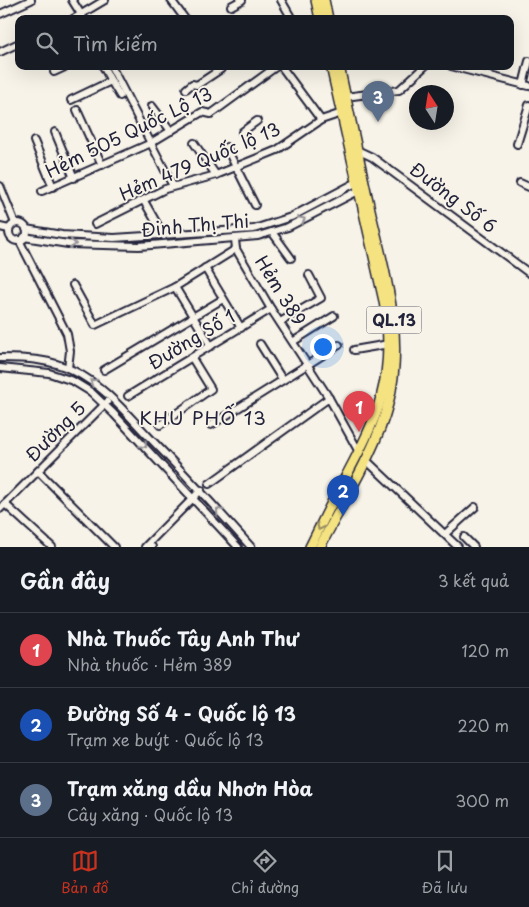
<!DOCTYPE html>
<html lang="vi">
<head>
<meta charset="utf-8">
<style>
	:root { --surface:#171b24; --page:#242831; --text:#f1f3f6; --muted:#9ea1a6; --line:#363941; --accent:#c8321e }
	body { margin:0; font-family:"Playpen Sans",sans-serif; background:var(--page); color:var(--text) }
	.compass { position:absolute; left:409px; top:85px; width:45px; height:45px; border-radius:50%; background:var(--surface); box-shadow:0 5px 20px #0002; rotate:348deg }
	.you { position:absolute; left:322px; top:346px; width:18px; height:18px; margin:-12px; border:4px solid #fff; border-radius:50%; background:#1a73e8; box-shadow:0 0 0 8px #1a73e833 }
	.badge { display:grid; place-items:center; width:32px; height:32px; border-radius:50%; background:var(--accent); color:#fff; font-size:16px; font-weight:700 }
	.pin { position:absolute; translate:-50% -41px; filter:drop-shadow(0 1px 2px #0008) }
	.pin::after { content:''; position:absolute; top:26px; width:18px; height:15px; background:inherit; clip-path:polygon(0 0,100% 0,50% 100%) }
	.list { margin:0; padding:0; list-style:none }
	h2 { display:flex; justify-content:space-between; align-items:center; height:65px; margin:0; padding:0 20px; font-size:21px }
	h2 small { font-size:16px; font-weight:400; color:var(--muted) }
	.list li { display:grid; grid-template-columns:32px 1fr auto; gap:15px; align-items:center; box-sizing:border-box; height:75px; padding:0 20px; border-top:1px solid var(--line) }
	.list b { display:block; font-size:19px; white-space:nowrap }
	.list p { margin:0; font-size:16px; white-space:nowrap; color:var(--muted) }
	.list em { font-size:16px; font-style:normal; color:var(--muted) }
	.icon { flex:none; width:28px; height:28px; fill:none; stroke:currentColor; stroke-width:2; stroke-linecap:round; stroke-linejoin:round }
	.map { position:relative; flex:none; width:529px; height:547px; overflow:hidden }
	.search { position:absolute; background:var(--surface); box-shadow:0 5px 20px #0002; left:15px; right:15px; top:15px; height:55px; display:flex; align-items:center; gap:12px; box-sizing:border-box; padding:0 18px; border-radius:10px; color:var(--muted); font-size:19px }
	.sheet { height:290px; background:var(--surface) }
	nav { display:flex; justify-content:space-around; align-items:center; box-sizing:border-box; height:70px; border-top:1px solid var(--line); background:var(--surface); font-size:14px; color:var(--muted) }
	nav a { display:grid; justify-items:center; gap:2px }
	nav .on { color:var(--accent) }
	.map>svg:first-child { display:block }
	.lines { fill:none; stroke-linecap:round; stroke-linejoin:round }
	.minor-casing { stroke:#22223b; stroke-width:10 }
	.highway-casing { stroke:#22223b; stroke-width:12 }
	.minor { stroke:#f7f3e8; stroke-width:6 }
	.highway { stroke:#f5e382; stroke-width:9 }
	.oneway { stroke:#97959a }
	.oneway2 { stroke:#968c62 }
	.labels { text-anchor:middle; stroke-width:4; stroke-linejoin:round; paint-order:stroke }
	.shield { fill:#f7f3e8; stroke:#62616f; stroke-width:1 }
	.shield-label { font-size:16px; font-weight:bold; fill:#22223b }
	.street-label { font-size:18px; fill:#22223b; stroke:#f7f3e8 }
	.neighbourhood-label { font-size:19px; letter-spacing:1px; fill:#22223b; stroke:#f7f3e8 }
</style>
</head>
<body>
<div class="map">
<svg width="529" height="547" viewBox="0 0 529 547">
	<rect width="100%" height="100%" fill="#f7f3e8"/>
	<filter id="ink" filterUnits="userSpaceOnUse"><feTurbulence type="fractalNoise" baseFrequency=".02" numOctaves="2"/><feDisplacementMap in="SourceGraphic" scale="10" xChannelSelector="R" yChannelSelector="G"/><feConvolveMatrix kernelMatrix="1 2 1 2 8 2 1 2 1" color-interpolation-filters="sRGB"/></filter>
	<g filter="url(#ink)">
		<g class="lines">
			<g class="minor-casing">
				<g id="minor">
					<polyline points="72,0 84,19"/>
					<polyline points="171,0 185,19"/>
					<polyline points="281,0 292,19"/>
					<polyline points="231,6 242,0"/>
					<polyline points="0,14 31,0"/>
					<polyline points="73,19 105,0"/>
					<polyline points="0,52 19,43"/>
					<polyline points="111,66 173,186"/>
					<polyline points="281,66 321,120"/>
					<polyline points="451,66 529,86"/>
					<polyline points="54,72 67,66"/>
					<polyline points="111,81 120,96"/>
					<polyline points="523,85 529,61"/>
					<polyline points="186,89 192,84 197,85 221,69 219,66"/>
					<polyline points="345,97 399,90 425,66"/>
					<polyline points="71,100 111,81 103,66"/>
					<polyline points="152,106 171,131"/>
					<polyline points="77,110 102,165"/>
					<polyline points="55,132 74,178"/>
					<polyline points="242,132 257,121"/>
					<polyline points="34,141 53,187"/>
					<polyline points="194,143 216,175"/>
					<polyline points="517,144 529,105"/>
					<polyline points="226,147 255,205"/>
					<polyline points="357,150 372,157 529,273"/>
					<polyline points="520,183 529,187"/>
					<polyline points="0,186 15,223"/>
					<polyline points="42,191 149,144 202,112 211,114 277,66"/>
					<polyline points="144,201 164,236"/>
					<circle cx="18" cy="232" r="9"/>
					<polyline points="95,224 165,189 216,175 277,150 321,120 342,113"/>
					<polyline points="0,227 9,229"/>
					<polyline points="26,229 62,235 114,238 254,229 291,217 361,180"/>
					<polyline points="272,232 291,258"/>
					<polyline points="24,237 68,244 139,246 258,236 288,227 362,189"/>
					<polyline points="19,240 67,334 70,351 68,368"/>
					<polyline points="236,249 271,309 329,398 359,452"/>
					<polyline points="205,268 241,328"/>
					<polyline points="73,285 95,325 175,287 236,249 235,239"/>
					<polyline points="175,287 211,346"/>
					<polyline points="280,322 321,298 309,275"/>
					<polyline points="294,341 334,316"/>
					<polyline points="260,344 282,379"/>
					<polyline points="354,350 389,344"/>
					<path d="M 0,358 C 25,358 51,359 74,371 C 104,386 125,412 148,436 C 183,472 217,509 251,547"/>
					<polyline points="0,368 49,373 73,381 91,392 114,414 238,547"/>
					<polyline points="104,370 223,299"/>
					<polyline points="128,396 271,309"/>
					<polyline points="160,425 211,389 192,358"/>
					<polyline points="211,425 339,345"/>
					<polyline points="365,459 458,547"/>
					<polyline points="38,471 114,547"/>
					<polyline points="209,484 329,398"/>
					<polyline points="5,504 52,547"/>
					<polyline points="0,509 107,402"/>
					<polyline points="445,534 475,507"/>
					<polyline points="464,537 474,547"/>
					<polyline points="145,547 201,490"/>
					<polyline points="151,547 152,547"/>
				</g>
			</g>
			<g class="highway-casing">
				<g id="highway">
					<polyline points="316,0 320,19"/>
					<polyline points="324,0 328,19"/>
					<path d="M 310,547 C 321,525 331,503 343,482 C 378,417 397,377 384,301 L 331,66"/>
					<path d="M 320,547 C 342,503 376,451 388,404 C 405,338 386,278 371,214 C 360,165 350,116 339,66"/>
				</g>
			</g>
			<use href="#minor" class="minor"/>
			<use href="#highway" class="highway"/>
		</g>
		<defs><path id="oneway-chevron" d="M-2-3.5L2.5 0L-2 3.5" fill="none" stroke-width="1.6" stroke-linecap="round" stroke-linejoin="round" transform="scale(1.25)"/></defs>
		<g class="oneway">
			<use href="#oneway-chevron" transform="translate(302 220) rotate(-27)"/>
			<use href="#oneway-chevron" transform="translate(73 244) rotate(5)"/>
			<use href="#oneway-chevron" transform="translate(93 382) rotate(-145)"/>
			<use href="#oneway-chevron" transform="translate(144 445) rotate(47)"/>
			<use href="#oneway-chevron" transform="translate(219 511) rotate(-132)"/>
		</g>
		<use class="oneway2" href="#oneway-chevron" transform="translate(320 527) rotate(117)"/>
	</g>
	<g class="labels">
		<rect class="shield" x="366.5" y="306.5" width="55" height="27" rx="4"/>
		<g class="shield-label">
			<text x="394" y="326">QL.13</text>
		</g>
		<g class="street-label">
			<text transform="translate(129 133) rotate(-26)" y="6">Hẻm 505 Quốc Lộ 13</text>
			<text transform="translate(200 162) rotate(-23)" y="6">Hẻm 479 Quốc lộ 13</text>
			<text transform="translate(453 198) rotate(37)" y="6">Đường Số 6</text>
			<text transform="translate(195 226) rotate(-5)" y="6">Đinh Thị Thi</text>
			<text transform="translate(280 291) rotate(58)" y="6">Hẻm 389</text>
			<text transform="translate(192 340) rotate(-31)" y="6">Đường Số 1</text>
			<text transform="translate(56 432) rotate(-45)" y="6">Đường 5</text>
		</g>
		<g class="neighbourhood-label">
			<text x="203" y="425">KHU PHỐ 13</text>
		</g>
	</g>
</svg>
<svg class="compass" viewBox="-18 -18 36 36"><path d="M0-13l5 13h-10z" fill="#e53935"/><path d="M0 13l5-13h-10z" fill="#9ea1a6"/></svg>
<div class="you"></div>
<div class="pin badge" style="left:359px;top:432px;background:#e0444e">1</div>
<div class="pin badge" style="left:343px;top:516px;background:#1a4fb4">2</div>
<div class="pin badge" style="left:378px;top:122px;background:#5c6f8a">3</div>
<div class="search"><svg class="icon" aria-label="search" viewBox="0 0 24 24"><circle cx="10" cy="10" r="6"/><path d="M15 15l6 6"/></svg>Tìm kiếm</div>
</div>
<section class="sheet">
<h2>Gần đây<small>3 kết quả</small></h2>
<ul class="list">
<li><span class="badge" style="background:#e0444e">1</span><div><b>Nhà Thuốc Tây Anh Thư</b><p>Nhà thuốc · Hẻm 389</p></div><em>120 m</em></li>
<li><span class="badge" style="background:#1a4fb4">2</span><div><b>Đường Số 4 - Quốc lộ 13</b><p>Trạm xe buýt · Quốc lộ 13</p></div><em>220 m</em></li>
<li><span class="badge" style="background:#5c6f8a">3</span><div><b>Trạm xăng dầu Nhơn Hòa</b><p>Cây xăng · Quốc lộ 13</p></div><em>300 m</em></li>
</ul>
</section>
<nav>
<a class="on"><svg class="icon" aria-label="map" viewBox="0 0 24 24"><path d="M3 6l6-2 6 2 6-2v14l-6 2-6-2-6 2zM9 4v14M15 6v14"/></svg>Bản đồ</a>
<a><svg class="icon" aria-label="directions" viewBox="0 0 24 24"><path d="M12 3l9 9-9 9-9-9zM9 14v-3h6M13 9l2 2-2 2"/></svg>Chỉ đường</a>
<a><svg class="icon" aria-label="saved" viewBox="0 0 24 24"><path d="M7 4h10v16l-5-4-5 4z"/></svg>Đã lưu</a>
</nav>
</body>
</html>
